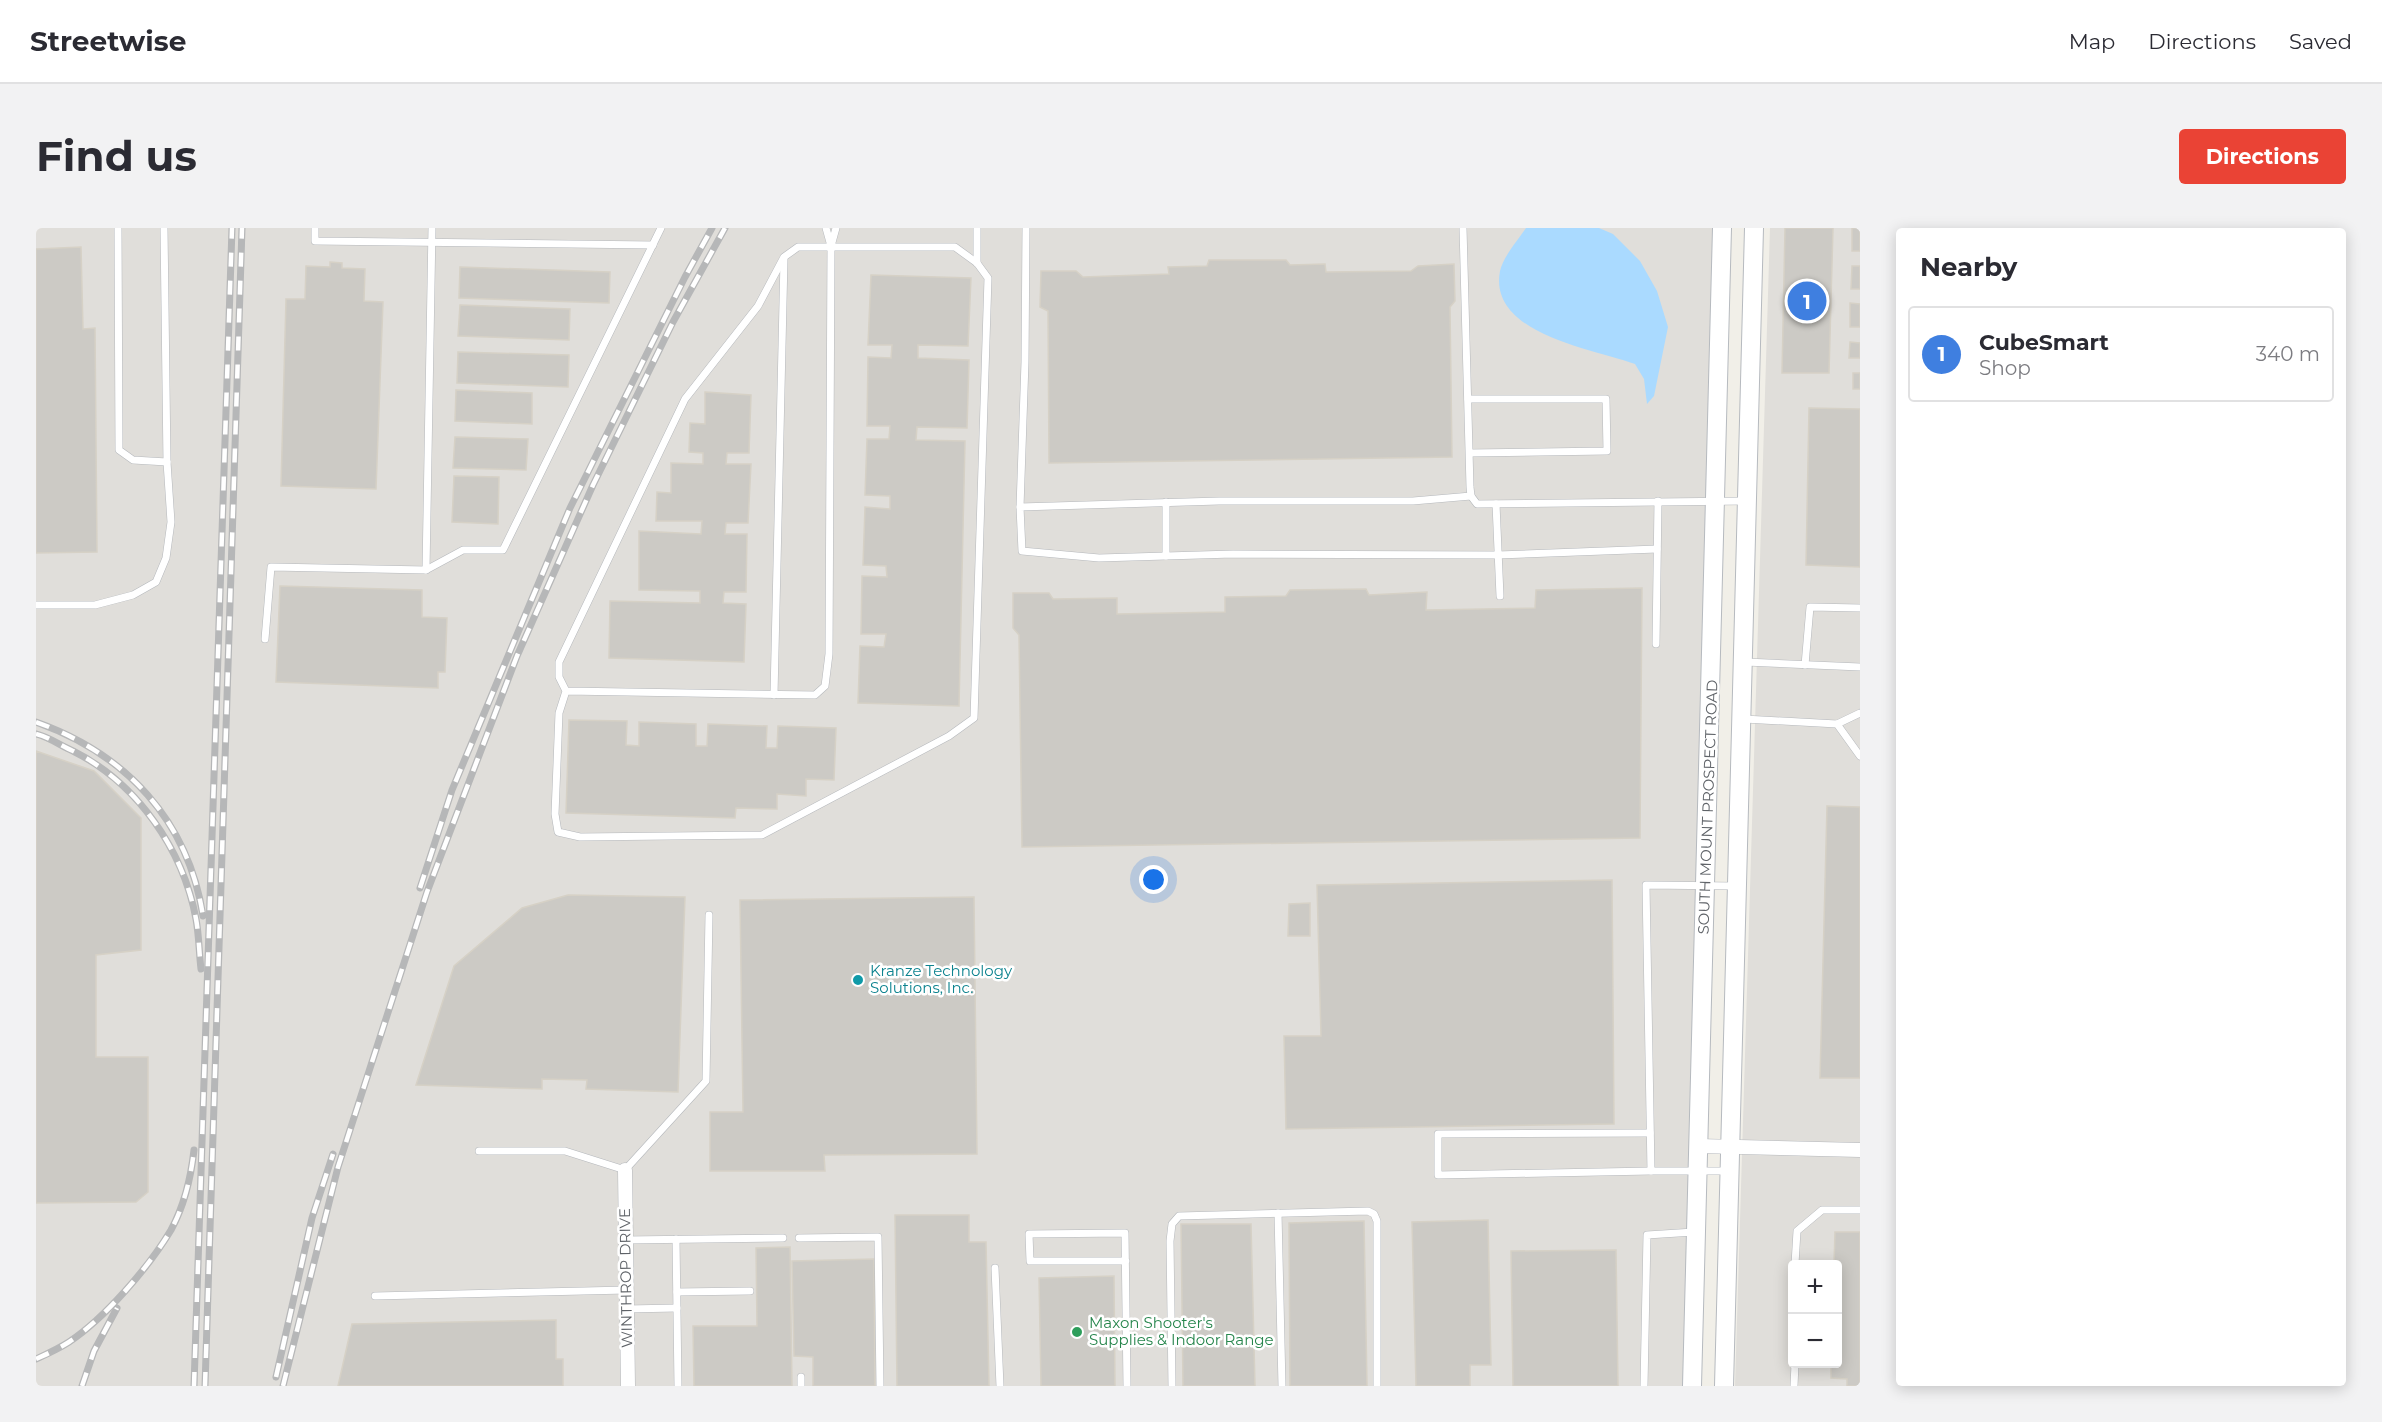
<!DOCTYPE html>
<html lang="en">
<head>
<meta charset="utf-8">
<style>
	:root { --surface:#fff; --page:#f2f2f3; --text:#2b2b33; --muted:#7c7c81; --line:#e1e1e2; --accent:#ea4335 }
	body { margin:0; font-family:Montserrat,sans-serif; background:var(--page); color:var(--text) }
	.controls { position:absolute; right:18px; bottom:18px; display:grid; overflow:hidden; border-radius:6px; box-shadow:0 3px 15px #0003 }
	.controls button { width:54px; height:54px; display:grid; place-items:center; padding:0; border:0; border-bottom:2px solid var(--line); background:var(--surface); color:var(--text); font:30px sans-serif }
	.you { position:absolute; left:1118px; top:652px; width:21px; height:21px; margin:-15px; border:4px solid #fff; border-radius:50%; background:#1a73e8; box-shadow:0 0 0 9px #1a73e833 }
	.badge { display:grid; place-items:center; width:39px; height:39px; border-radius:50%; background:var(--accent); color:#fff; font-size:20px; font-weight:700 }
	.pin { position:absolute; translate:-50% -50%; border:3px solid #fff; box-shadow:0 2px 6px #0006 }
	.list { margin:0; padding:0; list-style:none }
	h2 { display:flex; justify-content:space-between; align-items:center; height:78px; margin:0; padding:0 24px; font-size:26px }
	h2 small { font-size:20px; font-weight:400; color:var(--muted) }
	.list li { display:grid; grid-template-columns:39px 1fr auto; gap:18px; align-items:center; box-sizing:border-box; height:96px; margin:0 12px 12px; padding:0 12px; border:2px solid var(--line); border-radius:6px }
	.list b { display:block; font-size:22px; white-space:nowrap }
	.list p { margin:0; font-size:20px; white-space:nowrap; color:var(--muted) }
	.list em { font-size:20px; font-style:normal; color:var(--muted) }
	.map { position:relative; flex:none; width:1824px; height:1158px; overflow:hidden; border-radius:6px }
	header { display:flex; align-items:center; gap:36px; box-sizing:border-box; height:84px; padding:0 30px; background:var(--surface); border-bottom:2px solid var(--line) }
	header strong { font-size:28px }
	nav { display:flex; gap:33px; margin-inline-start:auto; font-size:21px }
	.intro { display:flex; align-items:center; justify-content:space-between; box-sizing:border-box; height:144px; padding:0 36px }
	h1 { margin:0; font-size:42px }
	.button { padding:15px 27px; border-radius:6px; background:var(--accent); color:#fff; font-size:21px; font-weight:700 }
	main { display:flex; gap:36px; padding:0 36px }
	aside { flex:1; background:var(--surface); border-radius:6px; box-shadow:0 3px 15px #0003 }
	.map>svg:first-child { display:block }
	.industrial { fill:#e0deda; fill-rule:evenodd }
	.water { fill:#aadaff }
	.building { fill:#cccac5; stroke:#d6d1c6; stroke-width:1.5 }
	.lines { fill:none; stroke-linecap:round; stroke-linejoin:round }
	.lane-casing { stroke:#b5b8bc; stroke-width:8 }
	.street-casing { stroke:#b5b8bc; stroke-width:15 }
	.secondary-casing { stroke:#b6babf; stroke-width:20 }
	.lane { stroke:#fff; stroke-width:7 }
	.street { stroke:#fff; stroke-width:14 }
	.secondary { stroke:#fff; stroke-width:18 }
	.rail-casing { stroke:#b6b7b8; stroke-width:7 }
	.rail { stroke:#fff; stroke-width:4.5; stroke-dasharray:14; stroke-linecap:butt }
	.culture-dot { fill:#0f9aa8; stroke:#fff; stroke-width:2 }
	.leisure-dot { fill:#2e9e5b; stroke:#fff; stroke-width:2 }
	.labels { text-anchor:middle; stroke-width:5; stroke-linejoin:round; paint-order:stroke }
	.street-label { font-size:15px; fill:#5f6368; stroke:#fff }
	.culture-label { font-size:15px; fill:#0d838f; stroke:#fff; text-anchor:start }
	.leisure-label { font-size:15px; fill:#27864d; stroke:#fff; text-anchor:start }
</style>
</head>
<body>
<header>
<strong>Streetwise</strong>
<nav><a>Map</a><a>Directions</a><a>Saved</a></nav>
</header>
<div class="intro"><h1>Find us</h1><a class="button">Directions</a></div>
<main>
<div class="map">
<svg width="1824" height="1158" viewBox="0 0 1824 1158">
	<rect width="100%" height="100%" fill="#f1efe8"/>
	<g class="industrial">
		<polygon points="0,0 1682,0 1649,1158 0,1158"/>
		<path d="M 1734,0 L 1824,0 L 1824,1158 L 1699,1158 ZM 1756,1036 L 1802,1036 L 1802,1136 L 1756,1136 Z"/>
	</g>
	<path class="water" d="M 1490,0 L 1563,0 L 1577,6 L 1604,33 L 1621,63 L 1632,99 L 1618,168 L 1611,176 L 1608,151 L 1599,136 C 1557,121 1452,106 1464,43 C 1467,29 1482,12 1490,0 Z"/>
	<g class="building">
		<polygon points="1749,0 1797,0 1793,145 1746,145"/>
		<rect x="1816" y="0" width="8" height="23"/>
		<polygon points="45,19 47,101 59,100 61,324 0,325 0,21"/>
		<polygon points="1173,32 1250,32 1254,37 1289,36 1290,44 1375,43 1382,38 1418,36 1419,73 1414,79 1416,229 1013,235 1012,83 1004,79 1005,43 1040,43 1047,49 1133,46 1132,39 1171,38"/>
		<polygon points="294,34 306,35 306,40 329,41 328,73 347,74 340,261 245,258 250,71 269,71 270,38 294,39"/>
		<polygon points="1816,38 1824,38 1824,61 1815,61"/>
		<polygon points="424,39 574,44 573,75 423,70"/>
		<polygon points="835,47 935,50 932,118 882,117 882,130 933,132 931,200 881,199 880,212 929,213 923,478 822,475 824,418 848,419 850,406 825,406 826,348 851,349 850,338 827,337 829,279 854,281 854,268 829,267 831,211 853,211 854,198 831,198 832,129 855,130 856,117 832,117"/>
		<polygon points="1814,75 1824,76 1824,99 1814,99"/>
		<polygon points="424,77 534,81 533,112 422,108"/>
		<polygon points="1814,114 1824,115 1824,130 1813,130"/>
		<polygon points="422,124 533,127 532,159 421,155"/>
		<rect x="1817" y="145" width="7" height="16"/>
		<polygon points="420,162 496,165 496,196 419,193"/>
		<polygon points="669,164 715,167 713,225 691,225 690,236 715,236 712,295 690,295 689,306 711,306 710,364 688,364 687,375 710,376 708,434 573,430 574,373 664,375 664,363 603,362 603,303 665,306 666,293 620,293 621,264 635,265 635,235 667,236 667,225 653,224 654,195 669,196"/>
		<polygon points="1773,180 1824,181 1824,339 1770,337"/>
		<polygon points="419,209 492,211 490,242 417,240"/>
		<polygon points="418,248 463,249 462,296 416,294"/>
		<polygon points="244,358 386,362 386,389 411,390 409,444 402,444 402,460 240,454"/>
		<polygon points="1606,360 1604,610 986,619 983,407 977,400 977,365 1013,365 1017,371 1081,370 1081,386 1189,384 1189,369 1250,368 1254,362 1330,361 1333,367 1391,364 1390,382 1499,380 1500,362"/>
		<polygon points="533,492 591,493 590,517 603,518 603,494 660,496 660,518 671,518 672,496 731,498 730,520 741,520 742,498 800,500 798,552 770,551 770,568 741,566 741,581 700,580 699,590 530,585"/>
		<polygon points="0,523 58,543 105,590 105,722 60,727 60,829 112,829 112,964 100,974 0,975"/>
		<polygon points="1791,578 1824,579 1824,850 1784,850"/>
		<polygon points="1576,652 1578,896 1250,901 1248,808 1285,808 1281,657"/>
		<polygon points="532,667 649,669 642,864 550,861 551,852 506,851 506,861 380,857 418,738 486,680"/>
		<polygon points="938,669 941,926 788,927 789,943 674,943 674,884 707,884 704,672"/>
		<polygon points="1274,675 1274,708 1252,708 1253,676"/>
		<polygon points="859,987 933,987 933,1014 950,1014 953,1158 861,1158"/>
		<polygon points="1452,992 1455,1137 1434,1137 1434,1158 1380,1158 1376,994"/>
		<polygon points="1328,993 1331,1158 1254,1158 1253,995"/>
		<polygon points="1145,996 1215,996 1219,1158 1147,1158"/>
		<polygon points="1799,1004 1824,1004 1824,1158 1811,1158 1811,1151 1795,1150 1795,1136 1802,1136 1802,1036 1798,1036"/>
		<polygon points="754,1019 756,1158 658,1158 657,1098 721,1098 720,1020"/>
		<polygon points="1580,1022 1582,1158 1477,1158 1475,1023"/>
		<polygon points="838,1031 839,1158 777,1158 777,1129 758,1128 756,1033"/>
		<polygon points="1078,1048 1079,1158 1005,1158 1003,1050"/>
		<polygon points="520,1092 520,1131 527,1131 527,1158 302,1158 316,1096"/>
	</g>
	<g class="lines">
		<g class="lane-casing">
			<g id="lane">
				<polyline points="82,0 83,222 97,232 131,234"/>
				<polyline points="279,0 279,13 617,17"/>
				<polyline points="790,0 795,18 800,0"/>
				<polyline points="941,0 941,35"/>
				<polyline points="1427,0 1434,259 1435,268 1441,276 1710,273"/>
				<polyline points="1432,171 1570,171 1571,223 1434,225"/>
				<polyline points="1435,268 1377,273 1183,273 984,279 986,323 1063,330 1197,326 1462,327 1621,321"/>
				<polyline points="1460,276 1464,368"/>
				<polyline points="984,279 989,134 990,0"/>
				<polyline points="1130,328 1130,274"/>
				<polyline points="390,342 396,0"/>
				<polyline points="0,377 59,377 97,367 120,354 130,330 135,294 131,234 128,0"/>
				<polyline points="229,411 235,339 390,342 427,322 467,322 625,0"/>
				<polyline points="1620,416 1622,273"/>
				<polyline points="1709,434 1824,439"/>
				<polyline points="1769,437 1774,379 1824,380"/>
				<polyline points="530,463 523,485 519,586 522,604 544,609 726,607 913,508 938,490 952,50 941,35 919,19 762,19 748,29 722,78 649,171 523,434 523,449 530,463 779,467 789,458 793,426 795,18"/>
				<polyline points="738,467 748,31"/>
				<polyline points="1708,491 1801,496 1824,528"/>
				<polyline points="1801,496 1824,485"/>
				<polyline points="1614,905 1402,906 1402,947 1615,943"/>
				<polyline points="443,923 529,923 589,942 670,853 673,687"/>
				<polyline points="1691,943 1615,943 1610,657 1699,658"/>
				<polyline points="1242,985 1246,1158"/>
				<polyline points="763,1010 842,1009 844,1158"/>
				<polyline points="640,1011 642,1158"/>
				<polyline points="590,1012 747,1010"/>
				<polyline points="1090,1033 994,1033 993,1006 1089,1005 1091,1158"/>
				<polyline points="1759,1036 1761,1003 1786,982 1824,982"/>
				<polyline points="959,1040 964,1158"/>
				<polyline points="641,1064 714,1063"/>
				<polyline points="339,1068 591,1062"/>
				<polyline points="591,1081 641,1080"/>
				<polyline points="765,1149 765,1158"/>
				<polyline points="1136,1158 1134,1013 1136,996 1143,988 1332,983 1338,986 1341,993 1341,1158"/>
				<polyline points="1608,1158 1611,1007 1658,1004"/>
				<polyline points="1758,1158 1759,1136"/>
			</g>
		</g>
		<g class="street-casing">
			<g id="street">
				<polyline points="1662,918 1824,922"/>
				<polyline points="589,942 592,1158"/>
			</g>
		</g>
		<g class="secondary-casing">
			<g id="secondary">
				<polyline points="1656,1158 1686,0"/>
				<polyline points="1688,1158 1718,0"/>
			</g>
		</g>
		<use href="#lane" class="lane"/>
		<use href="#street" class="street"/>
		<use href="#secondary" class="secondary"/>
		<g class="rail-casing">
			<g id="rail">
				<path d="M 0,494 C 90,526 152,592 167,688"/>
				<path d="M 0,506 C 13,509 25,518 37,523 C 101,555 147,621 160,691 C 163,707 163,724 165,741"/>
				<polyline points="384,660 416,562 534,280 649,49 676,0"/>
				<path d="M 0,1131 C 11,1126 22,1121 33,1114 C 69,1090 113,1039 135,1002 C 148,978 155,949 158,922"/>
				<polyline points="240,1149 276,990 297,926"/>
				<polyline points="46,1158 58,1123 81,1080"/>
				<polyline points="158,1158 196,0"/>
				<polyline points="169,1158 206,0"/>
				<polyline points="247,1158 302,939 391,664 481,428 557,257 637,94 689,0"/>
			</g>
		</g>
		<use href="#rail" class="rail"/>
	</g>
	<circle class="culture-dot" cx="822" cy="752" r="6"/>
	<circle class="leisure-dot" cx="1041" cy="1104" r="6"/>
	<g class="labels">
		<g class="street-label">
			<text transform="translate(1672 579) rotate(-88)" y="5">SOUTH MOUNT PROSPECT ROAD</text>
			<text transform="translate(590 1050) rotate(-91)" y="5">WINTHROP DRIVE</text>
		</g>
		<g class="culture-label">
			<text x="834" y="748">Kranze Technology<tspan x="834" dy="17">Solutions, Inc.</tspan></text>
		</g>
		<g class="leisure-label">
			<text x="1053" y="1100">Maxon Shooter's<tspan x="1053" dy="17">Supplies &amp; Indoor Range</tspan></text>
		</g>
	</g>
</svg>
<div class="controls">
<button>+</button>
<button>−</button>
</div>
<div class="you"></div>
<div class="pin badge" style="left:1771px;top:73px;background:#3f7fe0">1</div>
</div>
<aside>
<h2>Nearby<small></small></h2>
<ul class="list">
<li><span class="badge" style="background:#3f7fe0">1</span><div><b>CubeSmart</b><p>Shop</p></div><em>340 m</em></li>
</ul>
</aside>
</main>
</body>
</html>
